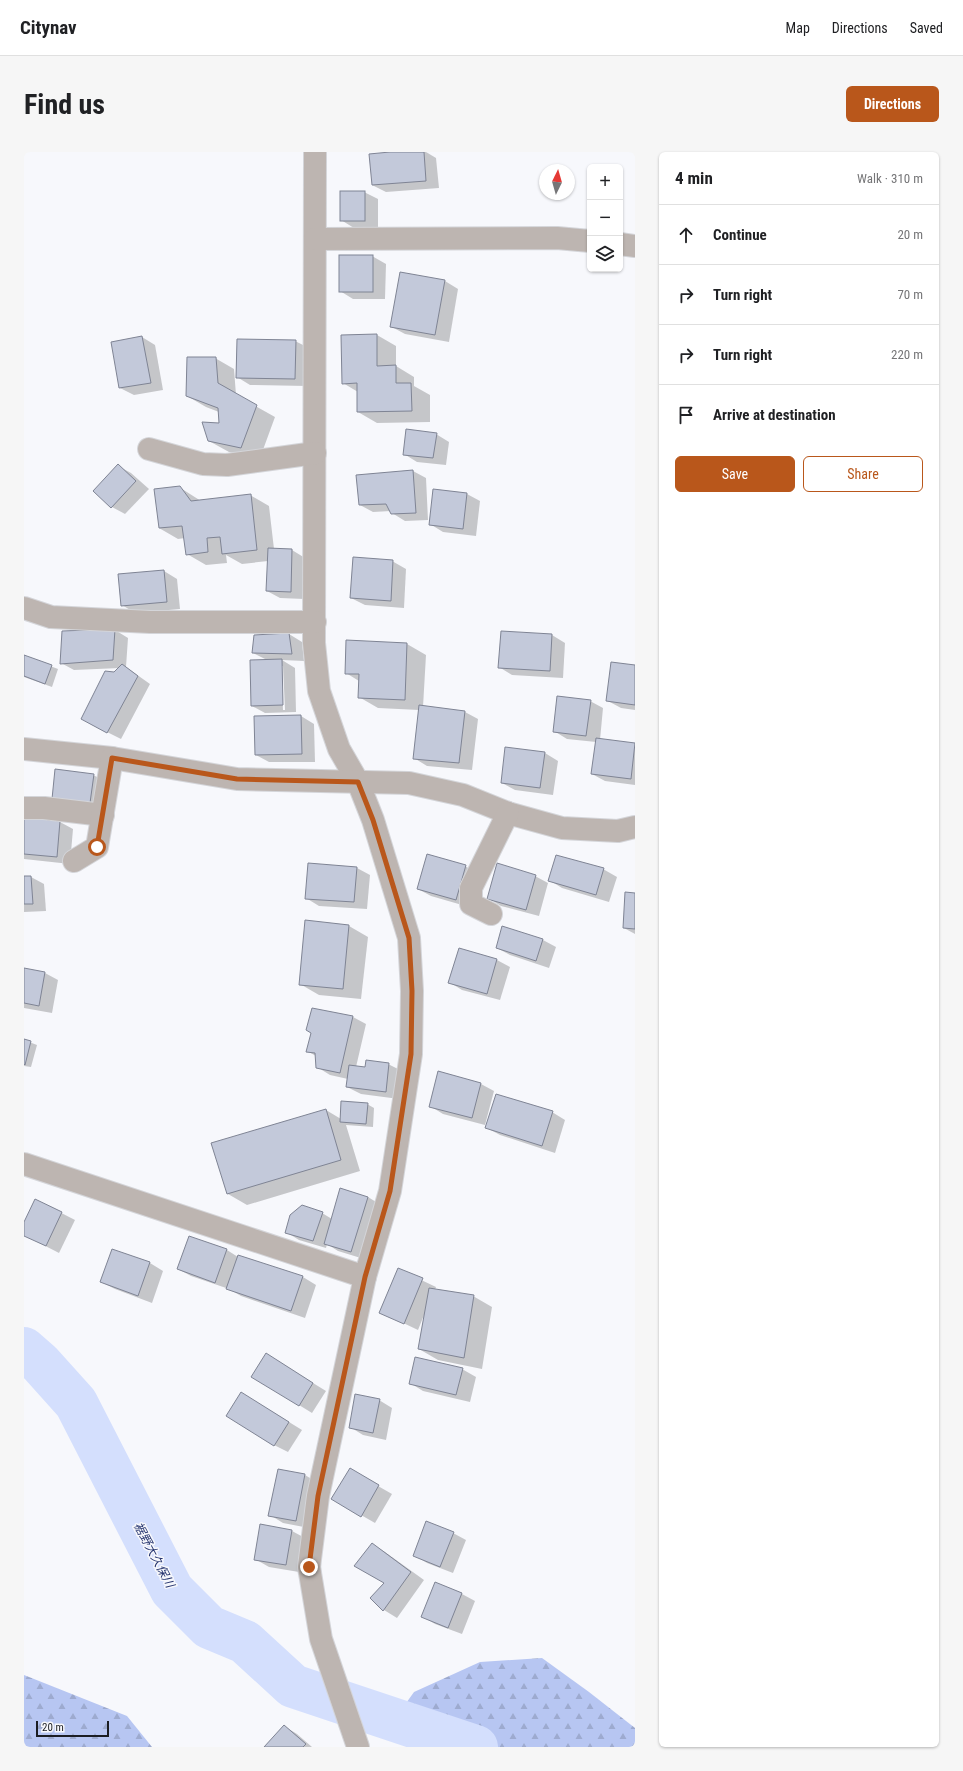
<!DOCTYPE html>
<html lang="en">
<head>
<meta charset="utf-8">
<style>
	:root { --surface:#fff; --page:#f6f6f6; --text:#202124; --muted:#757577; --line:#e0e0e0; --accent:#b9571b }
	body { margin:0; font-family:"Roboto Condensed","Noto Sans JP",sans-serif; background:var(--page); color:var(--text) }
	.controls { position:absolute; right:12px; top:12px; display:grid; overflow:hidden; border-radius:6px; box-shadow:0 1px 3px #0004 }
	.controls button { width:36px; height:36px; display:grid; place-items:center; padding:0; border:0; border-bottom:1px solid var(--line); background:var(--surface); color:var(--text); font:20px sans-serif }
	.compass { position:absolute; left:515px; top:12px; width:36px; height:36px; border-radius:50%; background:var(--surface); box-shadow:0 1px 3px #0004; rotate:5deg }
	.scale { position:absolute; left:12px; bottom:10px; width:73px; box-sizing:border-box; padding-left:4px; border:2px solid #1b1d23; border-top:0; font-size:11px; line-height:14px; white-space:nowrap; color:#1b1d23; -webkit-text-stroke:3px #f7f8fc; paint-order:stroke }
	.stop { position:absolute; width:12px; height:12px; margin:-9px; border:3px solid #b9571b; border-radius:50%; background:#fff }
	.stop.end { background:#b9571b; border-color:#fff; box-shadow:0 1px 4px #0008 }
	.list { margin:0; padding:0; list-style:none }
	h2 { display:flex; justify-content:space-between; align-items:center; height:52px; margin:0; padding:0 16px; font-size:17px }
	h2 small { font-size:13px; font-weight:400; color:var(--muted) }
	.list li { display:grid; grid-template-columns:26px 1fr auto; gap:12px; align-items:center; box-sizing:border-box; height:60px; padding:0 16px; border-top:1px solid var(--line) }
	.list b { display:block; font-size:15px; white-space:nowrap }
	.list em { font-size:13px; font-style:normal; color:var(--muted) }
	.actions { display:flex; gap:8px; padding:12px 16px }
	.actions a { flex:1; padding:9px 0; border:1px solid var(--accent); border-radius:6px; text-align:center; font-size:14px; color:var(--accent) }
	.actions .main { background:var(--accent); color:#fff }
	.icon { flex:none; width:22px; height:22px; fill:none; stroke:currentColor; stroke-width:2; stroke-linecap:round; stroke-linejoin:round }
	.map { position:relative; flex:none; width:611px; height:1595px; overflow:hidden; border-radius:6px }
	header { display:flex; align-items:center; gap:24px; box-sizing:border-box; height:56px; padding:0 20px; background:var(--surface); border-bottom:1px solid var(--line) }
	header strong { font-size:19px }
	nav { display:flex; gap:22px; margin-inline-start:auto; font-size:14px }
	.intro { display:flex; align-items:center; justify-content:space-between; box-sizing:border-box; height:96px; padding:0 24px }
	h1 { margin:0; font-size:28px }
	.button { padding:10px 18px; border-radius:6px; background:var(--accent); color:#fff; font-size:14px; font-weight:700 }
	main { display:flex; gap:24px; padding:0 24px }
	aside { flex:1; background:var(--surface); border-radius:6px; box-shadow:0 1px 3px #0004 }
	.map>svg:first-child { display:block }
	.forest { fill:url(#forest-firs) }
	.shadow { fill:#0003; fill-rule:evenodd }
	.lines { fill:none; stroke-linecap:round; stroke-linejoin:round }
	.river { stroke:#d4dffd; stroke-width:44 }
	.building { fill:#c3c9da; stroke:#7f8494 }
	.minor-casing { stroke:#d4d5d9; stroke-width:24 }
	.minor { stroke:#bdb5b1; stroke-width:22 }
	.route { stroke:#b9571b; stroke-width:5 }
	.labels { text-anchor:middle; stroke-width:3; stroke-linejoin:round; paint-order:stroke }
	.water-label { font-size:12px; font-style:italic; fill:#273670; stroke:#f7f8fc }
</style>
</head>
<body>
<header>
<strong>Citynav</strong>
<nav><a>Map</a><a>Directions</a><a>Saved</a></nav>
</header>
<div class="intro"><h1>Find us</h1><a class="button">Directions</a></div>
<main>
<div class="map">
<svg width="611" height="1595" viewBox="0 0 611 1595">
	<defs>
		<pattern id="forest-firs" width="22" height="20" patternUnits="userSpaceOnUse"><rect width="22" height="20" fill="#b7c6f2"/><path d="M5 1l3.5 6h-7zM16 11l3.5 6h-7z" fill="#9daacf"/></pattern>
	</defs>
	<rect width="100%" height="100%" fill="#f7f8fc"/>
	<g class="forest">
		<polygon points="518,1506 565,1540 611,1576 611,1595 388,1595 370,1568 390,1540 456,1510"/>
		<polygon points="0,1523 103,1564 128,1595 0,1595"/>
	</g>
	<g class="shadow">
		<polygon points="379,0 402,0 412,6 415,36 362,40 348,33"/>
		<polygon points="340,40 354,47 354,76 330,76 317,68"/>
		<polygon points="348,104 362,112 361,147 329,147 316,139"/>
		<polygon points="377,122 421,129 434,137 425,190 381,182 368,175"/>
		<polygon points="353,183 372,194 372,214 390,225 390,234 406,243 406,270 353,271 334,260 334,240 319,231"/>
		<polygon points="118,185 131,193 139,238 110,243 96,236"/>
		<polygon points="271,189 285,196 283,234 226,233 213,225"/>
		<polygon points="191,206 210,217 212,243 251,265 236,306 205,300 185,289 197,272 195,260 182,255 163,244"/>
		<polygon points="412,282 425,290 422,313 393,310 380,302"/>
		<polygon points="94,314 107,321 125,337 101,362 88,355"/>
		<polygon points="389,319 402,326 404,368 381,369 368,361 367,359 349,360 336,353 333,324"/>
		<polygon points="155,335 177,349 226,343 245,354 250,397 268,398 281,406 280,447 256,446 243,439 244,409 218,412 202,403 203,411 182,413 163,402 161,386 154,387 135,376"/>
		<polygon points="410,338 443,342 456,349 452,384 419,380 406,372"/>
		<polygon points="368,409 382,417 380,456 341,453 327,446"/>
		<polygon points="140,419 153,427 156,457 111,461 98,453"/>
		<polygon points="91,478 104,486 102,515 126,532 97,587 71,574 96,516 50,518 37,511"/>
		<polygon points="478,480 528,483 541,491 539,526 488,523 475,515"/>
		<path d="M 265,482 L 278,490 L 280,509 L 258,508 L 271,516 L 272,560 L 241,561 L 228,554 L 243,508 L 229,501 ZM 257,514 L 259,514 L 261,558 L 259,558 Z"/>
		<polygon points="383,492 402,503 399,555 441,560 454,567 448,618 403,614 390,606 395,558 354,556 335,545 335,529 322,521"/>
		<polygon points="0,504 34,517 28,535 0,525"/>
		<polygon points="611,514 611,558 597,556 584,549"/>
		<polygon points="566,549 579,556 576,588 611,592 611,633 581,629 568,622 572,590 543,587 530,579"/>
		<polygon points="277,564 290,572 291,610 245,610 232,603"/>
		<polygon points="521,601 534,609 529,643 491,638 478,631"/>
		<polygon points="69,623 83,630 79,658 42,654"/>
		<polygon points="0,666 36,670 49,677 46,712 0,707"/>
		<polygon points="441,714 454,722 445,755 407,744 394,737"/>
		<polygon points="333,716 346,723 343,757 295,754 282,746"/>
		<polygon points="579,717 593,725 585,750 538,736 525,728"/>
		<polygon points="511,724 524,731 515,764 477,754 464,746"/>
		<polygon points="0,725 7,725 20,732 22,759 0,760"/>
		<polygon points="611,742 611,782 600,776"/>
		<polygon points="325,774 344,785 337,847 295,843 276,832"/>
		<polygon points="479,775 519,788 532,795 525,816 486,803 473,796"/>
		<polygon points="435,797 473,808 486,815 476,848 438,838 425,830"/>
		<polygon points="0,817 21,821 34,828 28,861 0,856"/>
		<polygon points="289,857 329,865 342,872 332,915 342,916 364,912 378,919 375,947 337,942 323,935 324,927 306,923 293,915 292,904 283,899 288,880"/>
		<polygon points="0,888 13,893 7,915 0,914"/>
		<polygon points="415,920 457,932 470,939 461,973 419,962 406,954"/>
		<polygon points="343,952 350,956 349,975 322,973 336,1019 223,1053 204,1042 302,958 317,967"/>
		<polygon points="528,960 541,968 531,1001 476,983 463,976"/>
		<polygon points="317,1038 344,1045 357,1053 340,1107 314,1099 303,1092 302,1096 275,1088 262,1080 298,1061 308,1067"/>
		<polygon points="12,1048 51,1068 35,1101 0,1083 0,1072"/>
		<polygon points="166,1085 203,1098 214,1105 279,1125 292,1133 281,1166 217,1144 205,1137 167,1124 154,1117"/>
		<polygon points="89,1098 126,1111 139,1119 128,1151 91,1137 77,1130"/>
		<polygon points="374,1117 412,1135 411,1138 449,1144 468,1155 458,1217 414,1208 395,1197 400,1163 394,1178 356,1160"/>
		<polygon points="255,1210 302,1239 288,1261 228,1224"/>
		<polygon points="438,1217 452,1225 446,1250 399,1239 386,1231"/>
		<polygon points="355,1248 368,1256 362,1288 339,1283 326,1275"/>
		<polygon points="231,1249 278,1278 264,1300 250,1293"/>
		<polygon points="254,1318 281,1323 294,1331 285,1376 259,1371 246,1363"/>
		<polygon points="326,1318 368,1342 351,1371 309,1347"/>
		<polygon points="237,1373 268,1379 281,1386 275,1420 245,1415 231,1407"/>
		<polygon points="429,1381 442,1388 429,1421 403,1411 390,1403"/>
		<polygon points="348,1392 361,1400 400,1428 373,1466 360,1458 347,1446 362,1431"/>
		<polygon points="438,1442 451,1449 438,1482 411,1472 398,1464"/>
		<polygon points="260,1574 273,1582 288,1595 241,1595"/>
	</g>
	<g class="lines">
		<polyline class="river" points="0,1197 16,1211 52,1251 148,1438 185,1475 221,1490 269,1534 452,1595"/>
	</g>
	<g class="building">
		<polygon points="366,0 400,0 402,29 348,33 345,2"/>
		<rect x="316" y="39" width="25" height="30"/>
		<rect x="315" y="103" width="34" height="37"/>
		<polygon points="376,120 421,128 411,183 366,175"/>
		<polygon points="353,182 353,214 372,213 372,231 387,231 388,259 333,260 333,231 318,232 317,183"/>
		<polygon points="118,184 127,231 95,236 87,190"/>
		<polygon points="213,187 272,188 271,227 212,226"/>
		<polygon points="163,205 192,205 194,231 233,253 217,296 184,289 178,270 195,271 194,256 162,244"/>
		<polygon points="382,277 413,281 409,306 379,303"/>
		<polygon points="94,312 112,329 87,356 69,339"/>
		<polygon points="389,318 392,361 367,362 362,352 335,353 332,323"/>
		<polygon points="156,334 167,349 227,342 233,398 198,402 196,385 183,386 184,400 162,403 158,374 135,376 130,337"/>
		<polygon points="409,337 443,341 439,377 405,373"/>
		<polygon points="244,396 268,397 267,440 242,439"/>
		<polygon points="329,405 369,408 367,449 326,446"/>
		<polygon points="140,418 143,450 97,454 94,422"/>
		<polygon points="91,477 89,508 36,512 38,479"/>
		<polygon points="477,479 528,482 526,519 474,516"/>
		<polygon points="265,481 268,502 228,501 230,483"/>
		<polygon points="322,488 383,491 381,548 334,546 335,522 321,522"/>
		<polygon points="0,503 28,513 21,532 0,524"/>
		<polygon points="258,507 259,553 227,554 226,508"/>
		<polygon points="587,510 611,513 611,553 582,549"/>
		<polygon points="98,512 114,524 83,581 57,567 81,519 90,520"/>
		<polygon points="533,544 567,548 562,584 529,580"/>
		<polygon points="395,553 441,559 435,611 389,607"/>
		<polygon points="277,563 278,602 231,603 230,564"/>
		<polygon points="572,586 611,591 607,627 567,622"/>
		<polygon points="481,595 521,600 516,636 477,631"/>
		<polygon points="31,617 70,622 66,651 28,647"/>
		<polygon points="0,665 36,669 33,705 0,702"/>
		<polygon points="403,702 442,713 432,748 393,737"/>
		<polygon points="532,703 580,716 572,743 524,729"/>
		<polygon points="284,711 333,715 330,750 281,747"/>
		<polygon points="473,711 512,723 502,758 463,747"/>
		<polygon points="0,724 7,724 9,752 0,752"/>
		<polygon points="601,740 611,741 611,777 599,776"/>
		<polygon points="281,768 325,773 319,837 275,833"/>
		<polygon points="478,774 519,787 512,809 472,796"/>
		<polygon points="435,796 473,807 463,842 424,831"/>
		<polygon points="0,816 21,820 15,854 0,851"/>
		<polygon points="288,856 329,864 316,921 292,916 291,901 282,900 287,881 282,878"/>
		<polygon points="0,887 7,889 1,913 0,912"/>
		<polygon points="342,908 365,911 362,940 322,935 325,913 341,915"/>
		<polygon points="414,919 457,931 448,966 405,955"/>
		<polygon points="472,942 529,959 518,994 461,976"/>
		<polygon points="317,949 344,951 342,972 316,970"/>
		<polygon points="302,957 317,1008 203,1042 187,991"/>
		<polygon points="316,1036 344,1045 327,1100 300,1092"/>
		<polygon points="11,1047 38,1060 22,1094 0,1084 0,1070"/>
		<polygon points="278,1053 299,1060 289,1089 261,1081 266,1063"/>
		<polygon points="165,1084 203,1097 191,1131 153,1117"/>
		<polygon points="88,1097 126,1110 114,1144 76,1130"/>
		<polygon points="214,1103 279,1124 267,1159 202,1137"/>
		<polygon points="374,1116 399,1126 380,1172 355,1161"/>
		<polygon points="405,1136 450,1143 440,1206 394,1197"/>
		<polygon points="242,1201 289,1231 275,1254 227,1225"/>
		<polygon points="391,1205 439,1216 432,1243 385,1232"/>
		<polygon points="217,1240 265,1270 250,1294 202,1264"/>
		<polygon points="331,1242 356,1247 349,1281 325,1276"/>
		<polygon points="326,1316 355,1333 337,1365 307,1347"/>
		<polygon points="254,1317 281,1322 272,1369 244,1364"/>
		<polygon points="402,1369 430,1380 416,1415 389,1404"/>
		<polygon points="236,1372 268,1378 262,1413 230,1408"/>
		<polygon points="348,1391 387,1420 359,1459 346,1446 360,1431 330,1414"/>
		<polygon points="411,1430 438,1441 424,1476 397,1465"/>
		<polygon points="260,1573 282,1592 279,1595 240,1595"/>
	</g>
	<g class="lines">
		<g class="minor-casing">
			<g id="minor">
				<polyline points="291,0 290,491 295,539 315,597 334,630 349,668 385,786 388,839 387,902 366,1039 341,1125 294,1344 285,1415 297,1487 334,1595"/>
				<polyline points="291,87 533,86 566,89"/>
				<polyline points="596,92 611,94"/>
				<polyline points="125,297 179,312 203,313 291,301"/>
				<polyline points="0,456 27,465 126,470 291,470"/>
				<polyline points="0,597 88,606 213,627 385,631 439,643 484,661 538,676 594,679 611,675"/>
				<polyline points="0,656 20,656 79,663"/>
				<polyline points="50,709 73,695 88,606"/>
				<polyline points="467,762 447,752 447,736 484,661"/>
				<polyline points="0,1012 341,1125"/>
			</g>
		</g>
		<use href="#minor" class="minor"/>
	</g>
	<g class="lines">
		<polyline class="route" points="73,695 88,606 213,627 334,630 349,668 385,786 388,839 387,902 366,1039 341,1125 294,1344 285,1415"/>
	</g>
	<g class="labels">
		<g class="water-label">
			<text transform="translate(130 1403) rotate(62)" y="4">裾野大久保川</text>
		</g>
	</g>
</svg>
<div class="controls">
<button>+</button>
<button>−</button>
<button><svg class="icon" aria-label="layers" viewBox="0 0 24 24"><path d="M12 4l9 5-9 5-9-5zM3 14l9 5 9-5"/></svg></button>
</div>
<svg class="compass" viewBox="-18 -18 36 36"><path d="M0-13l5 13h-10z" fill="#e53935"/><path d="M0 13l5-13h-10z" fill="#757577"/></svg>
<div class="scale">20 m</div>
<div class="stop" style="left:73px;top:695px"></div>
<div class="stop end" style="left:285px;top:1415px"></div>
</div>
<aside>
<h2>4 min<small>Walk · 310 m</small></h2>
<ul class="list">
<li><svg class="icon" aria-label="ahead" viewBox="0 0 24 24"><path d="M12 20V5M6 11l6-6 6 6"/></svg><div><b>Continue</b></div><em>20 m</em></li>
<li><svg class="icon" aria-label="right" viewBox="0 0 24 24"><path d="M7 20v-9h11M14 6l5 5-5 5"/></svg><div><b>Turn right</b></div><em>70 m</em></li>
<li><svg class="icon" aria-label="right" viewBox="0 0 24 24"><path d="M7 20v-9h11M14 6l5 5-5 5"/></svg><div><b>Turn right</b></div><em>220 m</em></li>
<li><svg class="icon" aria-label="arrive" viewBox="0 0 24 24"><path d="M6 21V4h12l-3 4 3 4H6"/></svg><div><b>Arrive at destination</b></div></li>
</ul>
<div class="actions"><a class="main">Save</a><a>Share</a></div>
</aside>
</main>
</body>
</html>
